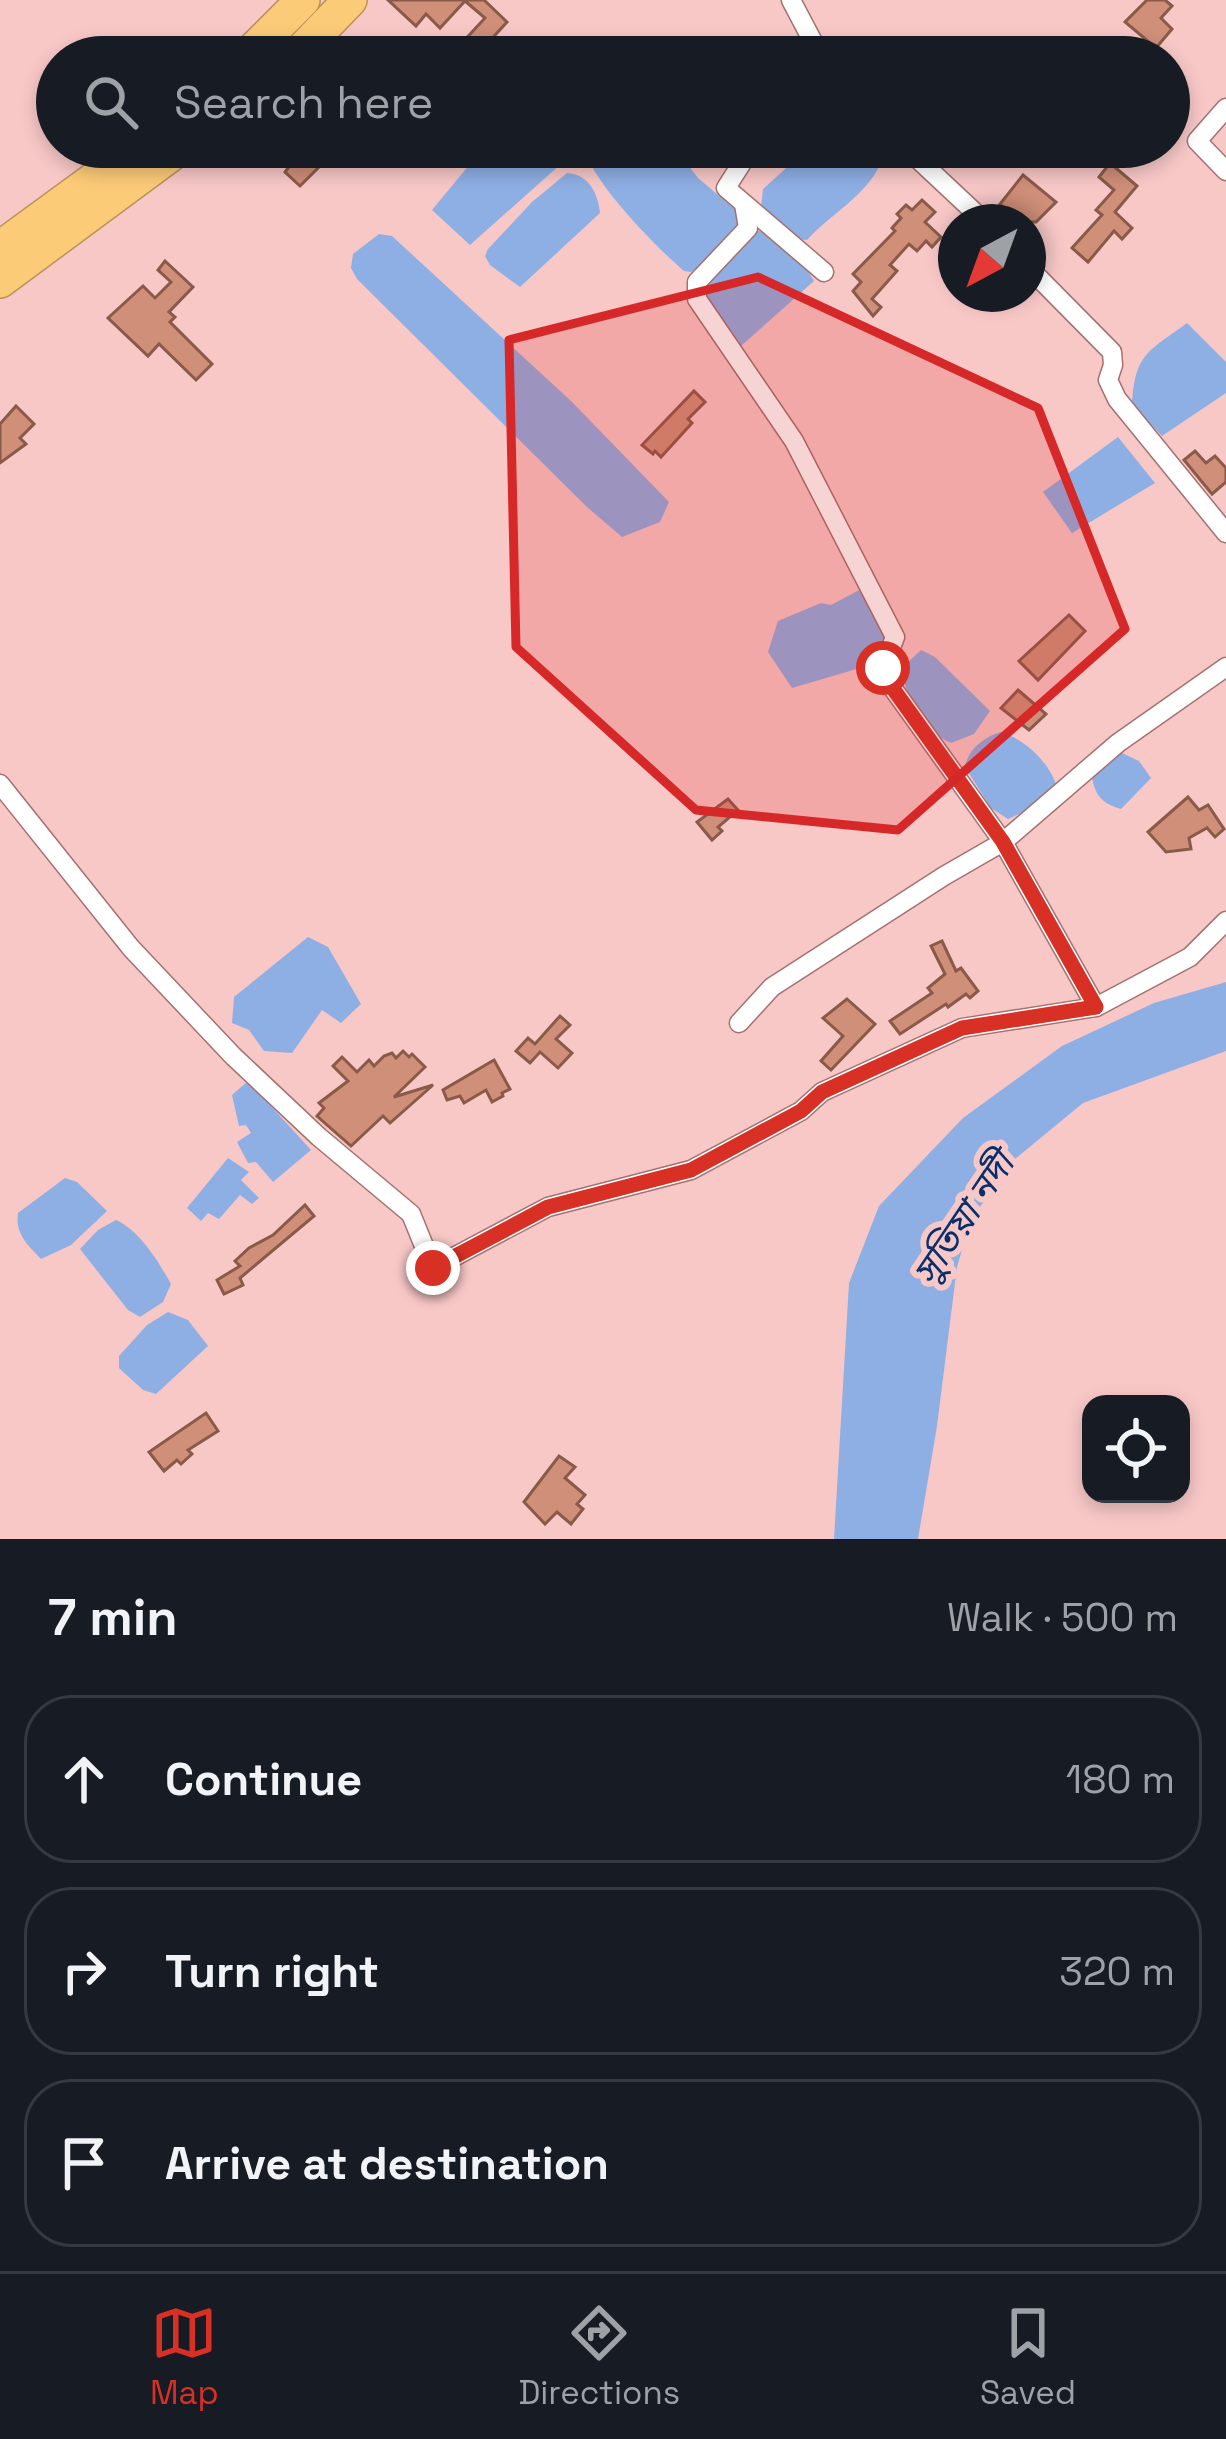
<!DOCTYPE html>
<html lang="en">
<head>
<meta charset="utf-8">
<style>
	:root { --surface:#171b24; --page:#20242c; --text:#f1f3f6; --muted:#9ea1a6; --line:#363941; --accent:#d93025 }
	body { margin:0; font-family:"Space Grotesk","Noto Sans Bengali",sans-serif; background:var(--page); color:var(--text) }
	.controls { position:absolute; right:36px; bottom:36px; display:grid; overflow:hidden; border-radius:24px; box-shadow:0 6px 18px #0003 }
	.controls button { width:108px; height:108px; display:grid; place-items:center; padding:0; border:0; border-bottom:3px solid var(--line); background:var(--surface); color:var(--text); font:60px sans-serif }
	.compass { position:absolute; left:938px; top:204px; width:108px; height:108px; border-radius:50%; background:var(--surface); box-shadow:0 6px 18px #0003; rotate:221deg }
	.stop { position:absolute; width:36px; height:36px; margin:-27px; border:9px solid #d93025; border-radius:50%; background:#fff }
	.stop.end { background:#d93025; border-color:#fff; box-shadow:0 3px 12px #0008 }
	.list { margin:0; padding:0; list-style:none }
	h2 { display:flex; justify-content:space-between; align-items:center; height:156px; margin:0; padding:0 48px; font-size:51px }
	h2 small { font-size:39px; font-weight:400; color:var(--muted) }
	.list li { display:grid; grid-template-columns:78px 1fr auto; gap:36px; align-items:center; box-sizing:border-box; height:168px; margin:0 24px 24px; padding:0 24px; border:3px solid var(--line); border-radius:48px }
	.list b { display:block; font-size:45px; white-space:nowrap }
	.list em { font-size:39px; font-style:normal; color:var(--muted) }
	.icon { flex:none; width:66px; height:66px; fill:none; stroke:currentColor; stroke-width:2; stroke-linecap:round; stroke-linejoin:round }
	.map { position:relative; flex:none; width:1226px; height:1539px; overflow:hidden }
	.search { position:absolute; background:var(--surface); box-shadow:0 6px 18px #0003; left:36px; right:36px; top:36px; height:132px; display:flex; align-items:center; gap:30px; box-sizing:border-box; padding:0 42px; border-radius:66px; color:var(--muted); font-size:45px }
	.sheet { height:732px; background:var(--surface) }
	nav { display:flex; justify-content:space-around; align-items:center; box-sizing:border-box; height:168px; border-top:3px solid var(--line); background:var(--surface); font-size:33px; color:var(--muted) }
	nav a { display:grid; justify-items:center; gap:6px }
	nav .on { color:var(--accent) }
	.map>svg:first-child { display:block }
	.water { fill:#8eafe4 }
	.building { fill:#cf8f79; stroke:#8a5a49; stroke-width:3 }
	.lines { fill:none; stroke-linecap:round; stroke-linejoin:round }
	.street-casing { stroke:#a67070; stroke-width:21 }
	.highway-casing { stroke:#b9925b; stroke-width:36 }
	.street { stroke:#fff; stroke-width:18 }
	.highway { stroke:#fccb78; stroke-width:33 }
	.route { stroke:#d93025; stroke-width:15 }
	.marked { fill:#d62828; fill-opacity:0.2; stroke:#d62828; stroke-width:9; stroke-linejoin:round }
	.labels { text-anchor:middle; stroke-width:12; stroke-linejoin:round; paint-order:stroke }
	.water-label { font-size:36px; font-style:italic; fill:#072f6b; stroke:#f8c8c7 }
</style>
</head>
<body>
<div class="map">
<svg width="1226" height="1539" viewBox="0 0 1226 1539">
	<rect width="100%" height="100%" fill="#f8c8c7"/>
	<g class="water">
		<polygon points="484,147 580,147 470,245 432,210"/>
		<path d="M 595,147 L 674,147 L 698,178 L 737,211 L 740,222 C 726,244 713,260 691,272 L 684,271 C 655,246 605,194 589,161 Z"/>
		<path d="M 796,147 L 886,147 C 877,191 834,210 807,240 L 797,239 L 761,208 L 763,189 L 795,160 Z"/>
		<path d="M 567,173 C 589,174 598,194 600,213 L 520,287 L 490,265 L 485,256 L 488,249 L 532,202 Z"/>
		<path d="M 757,230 C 780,239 803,260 814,281 L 741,346 L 718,325 L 701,293 L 740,243 Z"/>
		<polygon points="379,234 392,236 571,401 669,502 660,522 622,537 587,507 357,279 351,268 353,254"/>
		<path d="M 1187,323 L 1226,362 L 1226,393 L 1162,436 L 1132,405 C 1135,353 1148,352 1187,323 Z"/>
		<polygon points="1118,437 1155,483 1072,533 1043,492"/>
		<polygon points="863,588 892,636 877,663 792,688 768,652 778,621 821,603 831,605"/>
		<path d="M 921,650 L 935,657 L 990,711 L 974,734 L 951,743 C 924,732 904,696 902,668 Z"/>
		<path d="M 1001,732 C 1025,739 1051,764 1057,788 L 1033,808 L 1008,819 L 991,808 L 965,767 C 968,749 984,737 1001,732 Z"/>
		<path d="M 1122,753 L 1139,761 L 1151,778 L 1121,809 C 1103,804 1095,796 1092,777 L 1103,762 Z"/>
		<polygon points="308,937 328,947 361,1004 341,1023 322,1010 292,1053 264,1051 249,1030 232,1023 234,997"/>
		<polygon points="1226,982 1226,1051 1083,1103 1015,1159 971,1219 957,1267 937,1426 918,1539 834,1539 849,1283 879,1206 963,1118 1062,1046 1154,1003"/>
		<polygon points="248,1081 311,1150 273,1182 256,1162 248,1163 237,1142 251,1133 246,1125 239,1126 232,1095"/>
		<polygon points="228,1158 249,1172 241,1180 259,1198 252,1204 240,1195 219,1219 208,1213 201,1221 187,1208"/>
		<path d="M 65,1178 L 77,1182 L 107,1211 L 71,1245 L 41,1259 C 27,1244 15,1234 18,1213 Z"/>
		<path d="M 116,1220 C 140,1231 158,1261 171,1284 L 163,1302 L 140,1317 L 128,1310 L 80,1249 L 98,1230 Z"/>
		<polygon points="168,1312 188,1320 208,1346 156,1394 143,1390 119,1368 119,1356 147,1325"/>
	</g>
	<g class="building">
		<polygon points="388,0 484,0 507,22 475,57 461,44 485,18 465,1 440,28 426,14 416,26"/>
		<polygon points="1147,0 1165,0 1172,6 1161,18 1172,29 1156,48 1125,22"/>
		<polygon points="268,147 306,147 301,152 318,168 300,186 285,172 288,168"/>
		<polygon points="1110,163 1137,186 1115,212 1132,228 1122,239 1114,231 1088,262 1072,248 1102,215 1096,210 1114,190 1099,177"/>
		<polygon points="1023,175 1056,202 1036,222 1020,222 1000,204"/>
		<polygon points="922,200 935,212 925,222 941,237 932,247 926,241 917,251 909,244 890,265 897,271 872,299 881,307 873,316 853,291 861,282 853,274 895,231 892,228 901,218 897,214 906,205 912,210"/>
		<polygon points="165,261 193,287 169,312 175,317 170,322 212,364 196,380 159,344 148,356 108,318 143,286 155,298 171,282 158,270"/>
		<polygon points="694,391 705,402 688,419 692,423 661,457 655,451 653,454 642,445"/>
		<polygon points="16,406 34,424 20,438 26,444 0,463 0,424"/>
		<polygon points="1195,451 1206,463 1215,456 1226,468 1226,482 1212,494 1184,460"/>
		<polygon points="1069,615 1085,631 1038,680 1019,661"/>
		<polygon points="1018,690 1046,714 1029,730 1001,708"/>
		<polygon points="1188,797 1199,810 1208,805 1224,829 1215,837 1207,828 1189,838 1191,849 1166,852 1148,832"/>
		<polygon points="728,799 738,810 718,827 722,831 712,840 697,822"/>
		<polygon points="942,941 956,971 961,968 978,991 970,998 966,994 948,1007 946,1004 900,1034 890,1021 932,993 928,988 945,974 931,946"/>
		<polygon points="847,999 875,1024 831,1070 821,1061 843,1036 823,1018"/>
		<polygon points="560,1016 570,1025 556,1039 572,1053 558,1068 540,1052 530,1063 516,1051 528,1038 535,1044"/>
		<polygon points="403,1051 409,1057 412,1054 425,1067 394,1097 433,1085 390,1123 383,1116 351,1146 317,1116 324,1108 319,1103 348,1081 333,1066 342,1057 357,1072 369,1060 374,1066 384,1056 392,1053 396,1058"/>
		<polygon points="494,1060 510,1089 502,1093 503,1096 492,1102 486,1090 464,1103 460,1096 447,1100 443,1090"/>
		<polygon points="305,1205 314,1216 240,1278 243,1285 224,1294 217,1280 240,1266 235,1261 249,1248 273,1235"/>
		<polygon points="206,1413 218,1431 188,1450 192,1454 181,1464 177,1460 164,1471 149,1452"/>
		<polygon points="559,1456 575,1467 565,1478 585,1495 577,1504 583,1509 571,1524 557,1512 545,1524 524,1502"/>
	</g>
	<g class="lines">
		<g class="street-casing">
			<g id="street">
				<polyline points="791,0 821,57"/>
				<polyline points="1226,108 1197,141 1226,171"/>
				<polyline points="752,147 726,188 824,272"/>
				<polyline points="905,147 985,222"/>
				<polyline points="744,204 748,228 697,282 697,299 794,441 895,637 883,668 894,690 1003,842 1096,1007"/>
				<polyline points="1028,267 1112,352 1113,365 1108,380 1117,399 1226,533"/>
				<polyline points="0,784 131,948 233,1056 319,1137 411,1214 433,1268 548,1207 691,1170 801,1111 822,1092 962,1028 1096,1007 1190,957 1226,921"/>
				<polyline points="739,1023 772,987 944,876 1003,842 1118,743 1226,667"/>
			</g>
		</g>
		<g class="highway-casing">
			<g id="highway">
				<polyline points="246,57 303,0"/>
				<polyline points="295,57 350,0"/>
				<polyline points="0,248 138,147"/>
				<polyline points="0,281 181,147"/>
			</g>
		</g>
		<use href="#street" class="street"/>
		<use href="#highway" class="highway"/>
	</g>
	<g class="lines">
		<polyline class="route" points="433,1268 548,1207 691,1170 801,1111 822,1092 962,1028 1096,1007 1003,842 894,690 883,668"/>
	</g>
	<path class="marked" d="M 758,277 L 1038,408 L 1125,629 L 898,830 L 696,810 L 516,647 L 509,340 Z"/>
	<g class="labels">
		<g class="water-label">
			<text transform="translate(963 1218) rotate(-56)" y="13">সুতিয়া নদী</text>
		</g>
	</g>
</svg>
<div class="controls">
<button><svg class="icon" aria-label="locate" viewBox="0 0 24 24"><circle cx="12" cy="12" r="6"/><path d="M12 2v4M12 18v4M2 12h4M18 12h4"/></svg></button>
</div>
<svg class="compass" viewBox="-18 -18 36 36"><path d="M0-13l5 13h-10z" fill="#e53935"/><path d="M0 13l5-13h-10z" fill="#9ea1a6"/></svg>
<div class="stop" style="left:883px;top:668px"></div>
<div class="stop end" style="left:433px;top:1268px"></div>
<div class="search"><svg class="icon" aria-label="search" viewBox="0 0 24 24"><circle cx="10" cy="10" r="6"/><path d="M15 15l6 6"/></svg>Search here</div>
</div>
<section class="sheet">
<h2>7 min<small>Walk · 500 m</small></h2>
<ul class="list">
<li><svg class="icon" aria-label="ahead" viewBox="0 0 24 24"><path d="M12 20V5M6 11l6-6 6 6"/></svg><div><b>Continue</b></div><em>180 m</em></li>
<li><svg class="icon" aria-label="right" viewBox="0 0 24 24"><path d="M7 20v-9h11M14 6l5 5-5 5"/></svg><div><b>Turn right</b></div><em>320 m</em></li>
<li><svg class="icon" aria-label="arrive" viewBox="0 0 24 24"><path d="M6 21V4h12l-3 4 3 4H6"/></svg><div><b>Arrive at destination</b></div></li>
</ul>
</section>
<nav>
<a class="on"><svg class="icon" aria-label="map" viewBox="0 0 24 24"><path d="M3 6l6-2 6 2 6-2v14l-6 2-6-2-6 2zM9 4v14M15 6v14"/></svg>Map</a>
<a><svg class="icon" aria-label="directions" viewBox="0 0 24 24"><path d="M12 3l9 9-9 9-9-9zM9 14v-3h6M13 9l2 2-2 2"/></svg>Directions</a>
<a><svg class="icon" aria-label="saved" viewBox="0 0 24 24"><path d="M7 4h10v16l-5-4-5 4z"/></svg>Saved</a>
</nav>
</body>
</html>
